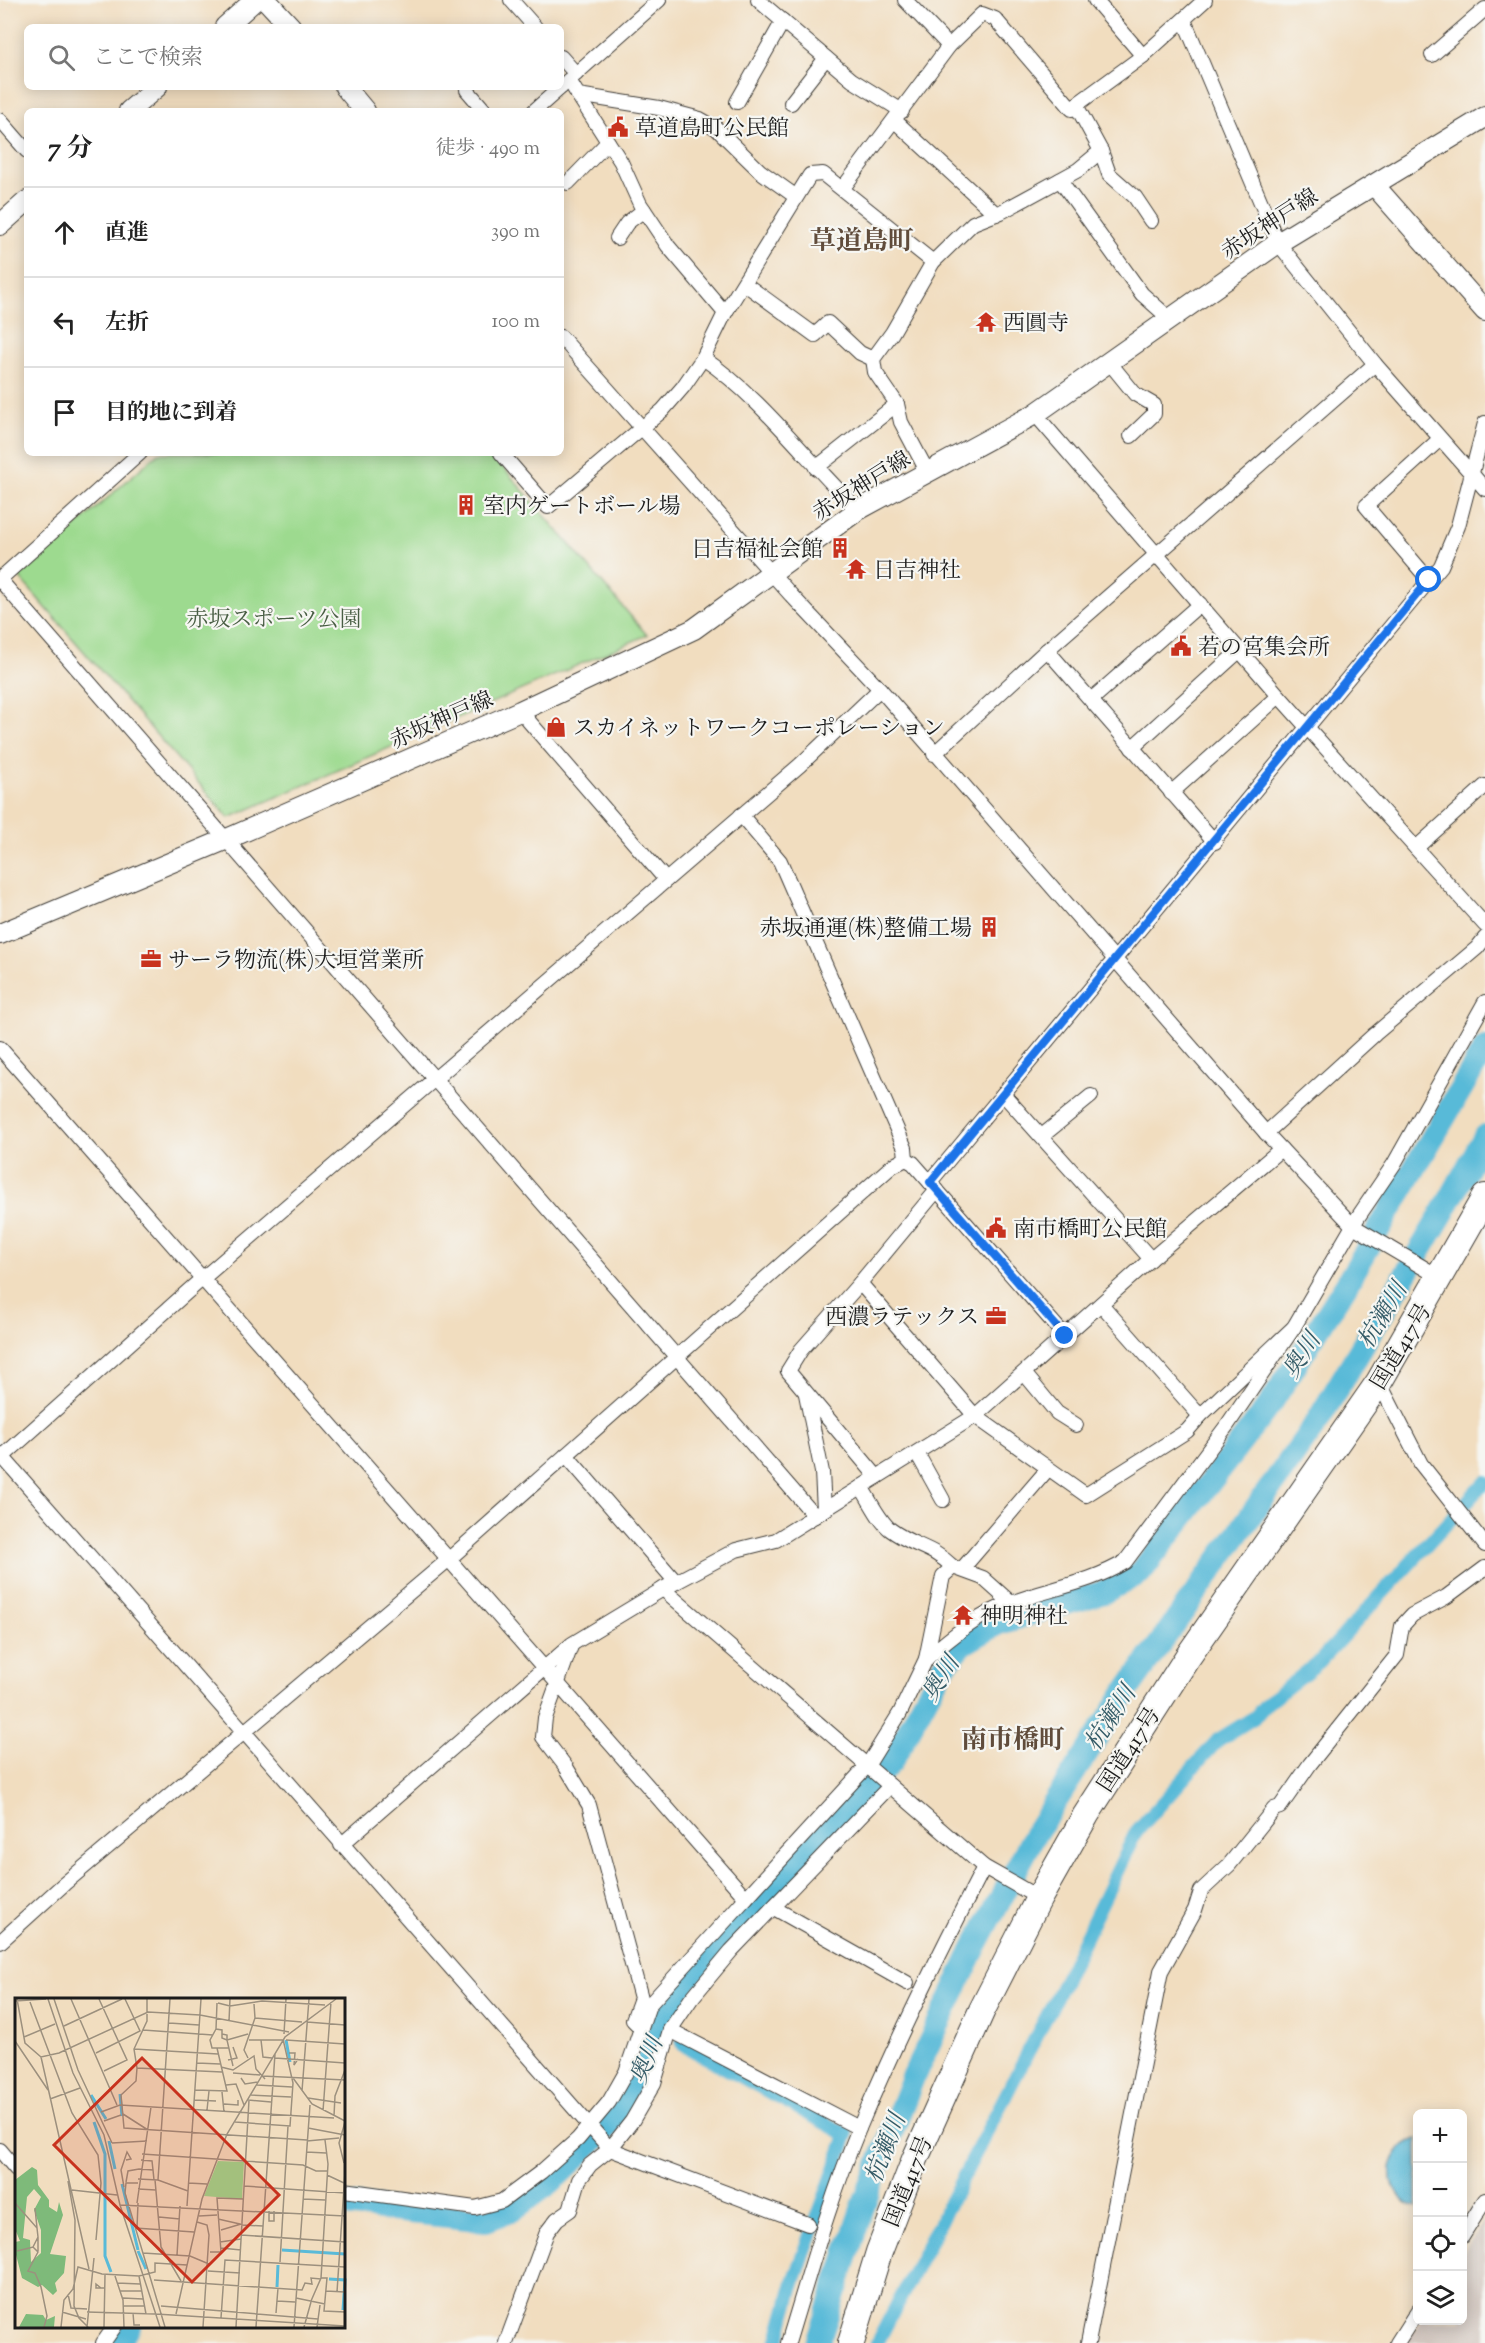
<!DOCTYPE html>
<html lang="ja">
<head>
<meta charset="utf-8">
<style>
	:root { --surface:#fff; --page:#f6f6f6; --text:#222; --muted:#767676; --line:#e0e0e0 }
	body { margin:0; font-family:"Sorts Mill Goudy","Noto Serif JP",serif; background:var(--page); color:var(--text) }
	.controls { position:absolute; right:18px; bottom:18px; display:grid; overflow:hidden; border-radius:9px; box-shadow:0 3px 15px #0003 }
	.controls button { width:54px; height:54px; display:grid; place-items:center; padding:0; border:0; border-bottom:2px solid var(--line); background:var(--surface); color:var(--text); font:30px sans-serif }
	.stop { position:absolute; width:18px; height:18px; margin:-14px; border:4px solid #1a73e8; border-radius:50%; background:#fff }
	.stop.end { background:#1a73e8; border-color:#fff; box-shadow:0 2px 6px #0008 }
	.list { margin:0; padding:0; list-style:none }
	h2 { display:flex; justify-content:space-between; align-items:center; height:78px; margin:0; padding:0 24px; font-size:26px }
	h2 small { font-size:20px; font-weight:400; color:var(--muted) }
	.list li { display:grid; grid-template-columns:39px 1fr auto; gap:18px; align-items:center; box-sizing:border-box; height:90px; padding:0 24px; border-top:2px solid var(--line) }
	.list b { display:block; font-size:22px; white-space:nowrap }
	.list em { font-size:20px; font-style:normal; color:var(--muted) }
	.icon { flex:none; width:33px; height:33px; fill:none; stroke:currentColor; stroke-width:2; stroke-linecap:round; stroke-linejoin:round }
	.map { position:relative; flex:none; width:1485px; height:2343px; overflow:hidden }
	.search { position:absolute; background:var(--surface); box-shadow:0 3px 15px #0003; left:24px; top:24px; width:540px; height:66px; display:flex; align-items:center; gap:15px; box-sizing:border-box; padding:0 21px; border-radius:9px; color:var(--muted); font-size:22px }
	.panel { position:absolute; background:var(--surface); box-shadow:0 3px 15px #0003; left:24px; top:108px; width:540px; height:348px; border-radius:9px }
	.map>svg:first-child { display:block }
	.industrial { fill:#cec1b9 }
	.green { fill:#9dda8f; stroke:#5c7b56; stroke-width:1.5 }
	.water { fill:#59bad8; stroke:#3a6b7a; stroke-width:1.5 }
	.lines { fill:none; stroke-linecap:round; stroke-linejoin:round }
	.canal { stroke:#59bad8; stroke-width:14 }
	.river { stroke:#59bad8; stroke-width:24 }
	.street-casing { stroke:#3c3934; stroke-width:16 }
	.secondary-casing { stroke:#3c3934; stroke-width:22 }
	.highway-casing { stroke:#3c3934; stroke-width:28 }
	.street { stroke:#fff; stroke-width:14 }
	.secondary { stroke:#fff; stroke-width:20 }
	.highway { stroke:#fff; stroke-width:26 }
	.route { stroke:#1a73e8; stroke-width:8 }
	.labels { text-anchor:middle; stroke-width:4.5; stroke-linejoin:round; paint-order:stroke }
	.poi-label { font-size:22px; fill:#1c1c1c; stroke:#f6f6f2; text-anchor:start }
	.street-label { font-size:22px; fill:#1c1c1c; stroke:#f6f6f2 }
	.park-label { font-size:22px; fill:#495e44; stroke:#f6f6f2 }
	.water-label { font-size:24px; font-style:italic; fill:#345b67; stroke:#f6f6f2 }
	.quarter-label { font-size:26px; font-weight:bold; fill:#604c3b; stroke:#f6f6f2 }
	.inset-river { fill:none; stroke:#59bad8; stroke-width:3 }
	.inset-road { fill:none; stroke:#9c907e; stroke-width:1.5 }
	.view { fill:#c8321e; fill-opacity:0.15; stroke:#c8321e; stroke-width:3 }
	.inset-edge { fill:none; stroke:#1c1c1c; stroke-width:3 }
</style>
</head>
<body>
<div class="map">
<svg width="1485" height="2343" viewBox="0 0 1485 2343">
	<rect width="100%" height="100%" fill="#f6f6f2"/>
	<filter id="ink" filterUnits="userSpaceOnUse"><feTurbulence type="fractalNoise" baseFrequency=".0167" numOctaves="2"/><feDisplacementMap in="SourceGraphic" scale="12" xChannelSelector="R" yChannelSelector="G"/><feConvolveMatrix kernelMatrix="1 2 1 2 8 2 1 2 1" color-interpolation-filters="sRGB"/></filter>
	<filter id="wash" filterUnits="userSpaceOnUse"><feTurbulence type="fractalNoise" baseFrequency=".008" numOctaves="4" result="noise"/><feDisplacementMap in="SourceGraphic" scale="24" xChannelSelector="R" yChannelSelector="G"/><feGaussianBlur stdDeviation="1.35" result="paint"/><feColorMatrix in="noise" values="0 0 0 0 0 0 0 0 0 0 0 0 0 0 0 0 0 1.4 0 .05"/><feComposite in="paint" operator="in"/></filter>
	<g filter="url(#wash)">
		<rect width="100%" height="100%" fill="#f1ddbf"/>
		<polygon class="industrial" points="1485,2218 1485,2343 1407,2343 1421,2321 1462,2320 1463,2254"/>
		<polygon class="green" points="158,453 491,453 647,635 229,818 19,577"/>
		<path class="water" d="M 1416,2139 L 1417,2139 L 1417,2207 C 1382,2198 1382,2151 1416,2139 Z"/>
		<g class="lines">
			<g class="canal">
				<polyline points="682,2044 847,2135 794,2282 777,2343"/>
				<polyline points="877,2343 1052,2006 1136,1832 1218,1740 1255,1717 1266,1704 1319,1662 1485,1482"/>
			</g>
			<g class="river">
				<polyline points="344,2205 486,2220 512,2210 551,2182 622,2113 646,2065 665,2012 688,1977 891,1762 943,1667 963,1644 999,1623 1104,1592 1140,1573 1271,1403 1346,1285 1485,1048"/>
				<polyline points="118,2343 129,2326"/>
				<polyline points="818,2343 864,2203 914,2075 975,1947 1036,1832 1123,1696 1317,1422 1442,1214 1485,1136"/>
			</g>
		</g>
	</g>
	<g filter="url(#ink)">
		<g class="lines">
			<g class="street-casing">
				<g id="street">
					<polyline points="511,0 535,27"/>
					<polyline points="758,0 852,80 902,111"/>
					<polyline points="905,0 949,46"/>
					<polyline points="1095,0 1143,56"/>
					<polyline points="1184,20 1278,243 1375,364 1485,489"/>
					<polyline points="1432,55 1485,9"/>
					<polyline points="561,57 576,74"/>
					<polyline points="569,80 578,95 659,108 700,119 716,128 760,171 795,196"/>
					<polyline points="561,87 659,0"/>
					<polyline points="467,90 485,111"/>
					<polyline points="578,95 621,162 640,204 668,246 725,313"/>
					<polyline points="737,102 783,21"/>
					<polyline points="791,103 826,58"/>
					<polyline points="534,111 561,87"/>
					<polyline points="0,120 27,151"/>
					<polyline points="895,121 996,214"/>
					<polyline points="1060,180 1142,294 1170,319"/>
					<polyline points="568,183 608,142"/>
					<polyline points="843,188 949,46 982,14 995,19 1072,109 1076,105"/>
					<polyline points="1151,221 1135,197 1109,174 1101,151 1076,105 1143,56 1205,0"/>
					<polyline points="617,238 627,223 644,210"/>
					<polyline points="745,284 815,335 828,323 860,353 873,359"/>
					<polyline points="561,337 791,595 880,689 1266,1133 1353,1226 1441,1278"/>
					<path d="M 703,358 C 763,399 806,460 858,510"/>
					<polyline points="1109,362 1135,394 1154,405 1154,414 1131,436"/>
					<polyline points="1035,414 1279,696 1485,925"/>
					<polyline points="501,453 548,507 663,410 683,387 703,358 725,313 810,175 823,174 933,262"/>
					<polyline points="816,468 897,404"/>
					<polyline points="927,471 901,422 897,404 875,372 873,359 892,333 933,262 973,223 1001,212 1078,170 1101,151"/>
					<polyline points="0,579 140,453"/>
					<polyline points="0,580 815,1516"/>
					<polyline points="1429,580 1366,506 1440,439"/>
					<polyline points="1047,650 1215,842"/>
					<polyline points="1091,700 1200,604"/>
					<polyline points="520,711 666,880"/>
					<polyline points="1132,748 1240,650"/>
					<polyline points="934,754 1047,650 1375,364"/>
					<polyline points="1171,793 1279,696"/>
					<polyline points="741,815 780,861 905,1148 906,1159"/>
					<polyline points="1416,848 1485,786"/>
					<polyline points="0,1048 746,1898 649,2005 626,2072 609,2102 578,2139 541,2172 502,2201 475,2208 344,2190"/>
					<polyline points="1003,1094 1151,1259"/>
					<polyline points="1266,1133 1375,1034 1477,948 1485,938"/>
					<polyline points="1042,1136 1091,1096"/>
					<polyline points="906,1159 913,1163 1065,1336"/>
					<polyline points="930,1182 1441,566 1458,526 1485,423"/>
					<polyline points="937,1190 860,1283 975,1416 1086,1495 1187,1431 1200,1416"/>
					<polyline points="860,1283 801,1350 788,1371 877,1477"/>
					<polyline points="1101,1304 1200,1416 1294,1327 1358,1217 1394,1164 1485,1002"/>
					<polyline points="1024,1373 1057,1413 1076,1425"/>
					<polyline points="1379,1382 1421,1464 1485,1545"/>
					<polyline points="806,1394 822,1472 824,1510"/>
					<polyline points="917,1453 943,1500"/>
					<polyline points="0,1454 610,2149 808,2224"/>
					<polyline points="566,1455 676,1582"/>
					<polyline points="0,1459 195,1285 800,765 880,689"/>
					<path d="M 861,1487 C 870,1500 879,1521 891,1530 C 914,1547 932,1546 953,1567"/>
					<polyline points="962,1569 1048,1469"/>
					<polyline points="663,1589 984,1867 1039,1898"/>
					<path d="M 1011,1603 L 983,1578 L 953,1567 L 943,1576 L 926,1659 C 952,1636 978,1615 1011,1603 C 1050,1588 1088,1584 1125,1562 L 1228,1424 L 1294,1327"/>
					<polyline points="571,1646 545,1718 543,1737 566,1767 589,1805 641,1998 633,2020 640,2027"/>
					<polyline points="341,1845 572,1644 663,1589 736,1550 776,1540 975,1416 1151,1259 1281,1149"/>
					<polyline points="746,1898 867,1766 900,1713 926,1659"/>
					<polyline points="774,1908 907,1983"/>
					<polyline points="0,1942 64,1884 448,1560 892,1166 906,1159"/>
					<polyline points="670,2030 859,2128"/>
					<polyline points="0,2150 16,2169"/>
					<polyline points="1462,2237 1485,2200"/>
					<polyline points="103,2343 115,2326"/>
					<polyline points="506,2343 547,2232 557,2219 570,2210 579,2180 590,2165 610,2149 632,2121 654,2083 670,2030 691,1999 731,1951 890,1786"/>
					<path d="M 788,2343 C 810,2271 831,2196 860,2126 C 897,2038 940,1952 984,1867"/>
					<polyline points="1088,2343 1161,1971 1195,1910 1201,1891 1229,1865 1274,1809 1280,1807 1310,1764 1397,1655 1402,1626 1412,1615 1446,1597 1485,1568"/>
					<polyline points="1397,2343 1418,2310"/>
				</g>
			</g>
			<g class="secondary-casing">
				<g id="secondary">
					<polyline points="266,0 291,27"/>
					<polyline points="225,27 255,0"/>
					<polyline points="345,87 365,111"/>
					<polyline points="129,111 157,87"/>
					<polyline points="1374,185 1485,311"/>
					<polyline points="0,225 27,201"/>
					<polyline points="0,934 227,839 520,711 694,629 858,510 1035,414 1278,243 1485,117"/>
				</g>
			</g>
			<g class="highway-casing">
				<polyline id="highway" points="851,2343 879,2252 915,2159 982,2010 1039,1898 1086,1815 1187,1658 1379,1382 1485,1197"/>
			</g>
			<use href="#street" class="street"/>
			<use href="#secondary" class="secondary"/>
			<use href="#highway" class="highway"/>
		</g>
	</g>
	<g class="lines" filter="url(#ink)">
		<polyline class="route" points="1065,1336 930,1182 1429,580"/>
	</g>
	<defs>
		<g id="civic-bare" transform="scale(1.62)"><path d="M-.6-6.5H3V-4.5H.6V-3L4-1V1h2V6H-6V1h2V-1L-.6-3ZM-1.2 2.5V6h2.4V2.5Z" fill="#c8321e" stroke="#f6f6f2" stroke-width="2.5" paint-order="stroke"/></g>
		<g id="temple-bare" transform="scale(1.62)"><path d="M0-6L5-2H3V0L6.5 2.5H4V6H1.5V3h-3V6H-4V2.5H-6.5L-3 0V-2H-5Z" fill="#c8321e" stroke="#f6f6f2" stroke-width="2.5" paint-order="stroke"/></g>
		<g id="building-bare" transform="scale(1.62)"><path d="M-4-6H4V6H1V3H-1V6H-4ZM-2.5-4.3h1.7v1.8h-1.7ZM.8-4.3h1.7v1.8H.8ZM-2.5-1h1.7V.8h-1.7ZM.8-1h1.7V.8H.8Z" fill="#c8321e" stroke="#f6f6f2" stroke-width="2.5" paint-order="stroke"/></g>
		<g id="shop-bare" transform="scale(1.62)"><path d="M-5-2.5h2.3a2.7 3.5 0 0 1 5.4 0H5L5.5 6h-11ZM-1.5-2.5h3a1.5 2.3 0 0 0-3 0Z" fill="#c8321e" stroke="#f6f6f2" stroke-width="2.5" paint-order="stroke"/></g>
		<g id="office-bare" transform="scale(1.62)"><path d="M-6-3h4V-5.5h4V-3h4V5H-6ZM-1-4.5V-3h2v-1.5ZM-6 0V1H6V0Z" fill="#c8321e" stroke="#f6f6f2" stroke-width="2.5" paint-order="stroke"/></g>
	</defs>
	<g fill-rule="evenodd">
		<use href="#civic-bare" x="618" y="127"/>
		<use href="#temple-bare" x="986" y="322"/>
		<use href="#building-bare" x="466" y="505"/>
		<use href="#building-bare" x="840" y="548"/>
		<use href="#temple-bare" x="856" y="569"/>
		<use href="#civic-bare" x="1181" y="646"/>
		<use href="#shop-bare" x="556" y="727"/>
		<use href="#building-bare" x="989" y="927"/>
		<use href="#office-bare" x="151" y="959"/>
		<use href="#civic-bare" x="996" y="1228"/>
		<use href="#office-bare" x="996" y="1316"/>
		<use href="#temple-bare" x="963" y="1615"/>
	</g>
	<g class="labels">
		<g class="poi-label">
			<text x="635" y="135">草道島町公民館</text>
			<text x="1003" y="330">西圓寺</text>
			<text x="483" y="513">室内ゲートボール場</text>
			<text x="823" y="556" text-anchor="end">日吉福祉会館</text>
			<text x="873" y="577">日吉神社</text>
			<text x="1198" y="654">若の宮集会所</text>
			<text x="573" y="735">スカイネットワークコーポレーション</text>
			<text x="972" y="935" text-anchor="end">赤坂通運(株)整備工場</text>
			<text x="168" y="967">サーラ物流(株)大垣営業所</text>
			<text x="1013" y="1236">南市橋町公民館</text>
			<text x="979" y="1324" text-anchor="end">西濃ラテックス</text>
			<text x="980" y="1623">神明神社</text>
		</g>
		<g class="street-label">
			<text transform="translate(1269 223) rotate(-33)" y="8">赤坂神戸線</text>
			<text transform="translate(861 485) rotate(-32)" y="8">赤坂神戸線</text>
			<text transform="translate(441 719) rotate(-24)" y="8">赤坂神戸線</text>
			<text transform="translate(1400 1346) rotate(-59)" y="8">国道417号</text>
			<text transform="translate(1128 1749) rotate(-57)" y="8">国道417号</text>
			<text transform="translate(907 2181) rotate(-68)" y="8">国道417号</text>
		</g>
		<g class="park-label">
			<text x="274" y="626">赤坂スポーツ公園</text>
		</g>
		<g class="water-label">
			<text transform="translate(1382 1315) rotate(-59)" y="8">杭瀬川</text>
			<text transform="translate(1301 1355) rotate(-57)" y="8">奥川</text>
			<text transform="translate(940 1678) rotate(-57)" y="8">奥川</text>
			<text transform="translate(1110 1718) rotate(-57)" y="8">杭瀬川</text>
			<text transform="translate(646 2060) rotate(-67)" y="8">奥川</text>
			<text transform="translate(885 2148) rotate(-69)" y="8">杭瀬川</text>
		</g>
		<g class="quarter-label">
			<text x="862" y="249">草道島町</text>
			<text x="1013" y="1748">南市橋町</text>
		</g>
	</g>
	<g transform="translate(15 1998)">
		<rect width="330" height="330" fill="#f1ddbf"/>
		<path d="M 203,163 L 229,164 L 227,201 L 189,198 Z" fill="#9dda8f"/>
		<path d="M 17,169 L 22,172 L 23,187 L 34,202 L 34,209 L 42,214 L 44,204 L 48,217 L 35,256 L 51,258 L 49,275 L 40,285 L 42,293 L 38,297 L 27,287 L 23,289 L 7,280 L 0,253 L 0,244 L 5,243 L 0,231 L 0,182 ZM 19,191 L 26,199 L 19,212 L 26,232 L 26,255 L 16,264 L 15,242 L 8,240 L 12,199 ZM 11,316 L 28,317 L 31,322 L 40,318 L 39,329 L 4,329 Z" fill="#7eba7a" fill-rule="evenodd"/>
		<path class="inset-river" d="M 271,42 L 275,64M 105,96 L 107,118M 76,97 L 91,121M 79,124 L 90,156 L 90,258 L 96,274M 94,143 L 100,171M 107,186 L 123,252M 267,252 L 330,256M 123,253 L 131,271M 314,281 L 330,282 L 328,312M 262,289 L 263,267"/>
		<path class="inset-road" d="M 2,1 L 10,45 L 26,59 L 44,55 L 133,14 L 185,17 L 274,34M 33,1 L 58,75 L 89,137 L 105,207 L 145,329M 39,1 L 63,72 L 97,145M 56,1 L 102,107M 84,1 L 112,62 L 89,73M 132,1 L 132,23 L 119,51 L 122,70 L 207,74M 0,3 L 31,1M 15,4 L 57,115 L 83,157 L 86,185 L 81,242M 202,5 L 201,31 L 207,32 L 207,40 L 212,42 L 218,68M 203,5 L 215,8 L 247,3 L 310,7M 240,20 L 287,24M 214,23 L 215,1M 292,24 L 330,27M 154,25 L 184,27M 49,28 L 107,1M 201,31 L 195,42 L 197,50 L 214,50M 128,32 L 198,37M 207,36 L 212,37 L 212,42 L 233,36M 269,36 L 271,1M 9,39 L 40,26M 234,42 L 268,42M 246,42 L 248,59 L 257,60M 271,42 L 330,46M 0,43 L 33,92M 119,51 L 203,56M 81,55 L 125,33 L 110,1M 274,55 L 280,55 L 279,67 L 283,61M 26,59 L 74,271M 233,60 L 229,52 L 240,20 L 239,6M 260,60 L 330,65M 213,62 L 222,60 L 218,49M 182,65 L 205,66M 206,69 L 218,72 L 239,58 L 241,71 L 250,81M 122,70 L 121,83 L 106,97 L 109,130 L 292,142M 218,75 L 245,77M 247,78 L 330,82M 226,80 L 230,86 L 243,84M 278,80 L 297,106 L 330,123M 211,87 L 221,86 L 229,107M 242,87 L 277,89M 180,92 L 212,93 L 202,50M 287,93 L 294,1M 207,94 L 209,114M 236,97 L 276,99M 293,100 L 326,105M 35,101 L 65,90M 179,102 L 201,103M 233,102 L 256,104M 209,106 L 223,107 L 223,102M 192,112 L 194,93M 308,113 L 316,4M 86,114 L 105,107 L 319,120M 108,116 L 133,132M 319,118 L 320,98 L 330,72M 89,123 L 106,117M 220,124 L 275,128 L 278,85 L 268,41M 293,130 L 330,137M 292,143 L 324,140M 97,145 L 132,143M 291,154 L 311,155M 127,156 L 288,167 L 301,173 L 313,173M 126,162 L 137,163 L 138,172M 329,165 L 324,145 L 330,124M 312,177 L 329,185M 123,181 L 143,182 L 173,193M 140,182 L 146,249 L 166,283M 143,182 L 155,1M 53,183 L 60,222 L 59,308 L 64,320 L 73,329M 111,184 L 113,173 L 124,171 L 138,172 L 139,182M 123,185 L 111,185 L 110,195 L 150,329M 173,185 L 192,186M 229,188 L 330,195M 109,189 L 106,172 L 112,154 L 116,161 L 111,162M 123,191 L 141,192M 57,192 L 102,197M 288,201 L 310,202M 0,205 L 22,230 L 23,239M 122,205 L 136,109M 105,207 L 330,218M 172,208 L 186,1M 20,210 L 22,230M 254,213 L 254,223 L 259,223 L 259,213M 184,218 L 202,217M 144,219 L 165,221M 203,221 L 225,226M 182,224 L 192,227 L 194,237 L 188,329M 226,227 L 248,228M 120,230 L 179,234M 122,230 L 123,205M 206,232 L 226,226M 226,237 L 330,244M 205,244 L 226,241M 18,249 L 23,239 L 23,253M 206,250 L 226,252M 2,253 L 18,249 L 23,254 L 13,273 L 20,275 L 26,289 L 32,318 L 29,329M 195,254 L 206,254 L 202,200 L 228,201M 128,255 L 175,258 L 194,266M 162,257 L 165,208M 265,264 L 273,128M 193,273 L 225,275M 100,278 L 108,302 L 109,329M 124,278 L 131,316M 306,280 L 312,280 L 309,313 L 330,314M 139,282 L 287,292 L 290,285 L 297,286 L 296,280 L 306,281M 102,285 L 125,286M 86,290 L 81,286 L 81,290 L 90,290M 105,293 L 127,293M 311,293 L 330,294M 322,294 L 330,174M 53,296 L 56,310 L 72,311M 108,300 L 128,301M 281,300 L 310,306M 262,303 L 280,304M 296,303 L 306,280 L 313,166 L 310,142M 109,308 L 130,308M 146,308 L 303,321M 47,314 L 71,321M 72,314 L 140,316M 118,315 L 119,327 L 125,327M 261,315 L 263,290M 141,316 L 330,328M 161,316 L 187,201 L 212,136 L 270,39 L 321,1M 206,320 L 210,262 L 330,269M 46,329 L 49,302 L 58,291 L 63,269 L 87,276 L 124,278 L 140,274 L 140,265 L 172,267M 72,329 L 79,260M 89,329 L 90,277M 221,329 L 234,102M 241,329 L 260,56M 279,329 L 295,107M 289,329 L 296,304M 302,329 L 305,307"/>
		<path class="view" d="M 127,60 L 264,197 L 177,284 L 39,147 Z"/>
		<rect width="330" height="330" class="inset-edge"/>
	</g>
</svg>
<div class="controls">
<button>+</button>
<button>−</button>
<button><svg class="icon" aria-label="locate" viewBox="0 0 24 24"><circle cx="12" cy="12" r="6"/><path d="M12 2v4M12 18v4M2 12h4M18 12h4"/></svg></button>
<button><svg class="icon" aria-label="layers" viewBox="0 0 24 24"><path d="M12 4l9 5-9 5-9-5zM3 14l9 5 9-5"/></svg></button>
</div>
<div class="stop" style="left:1429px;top:580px"></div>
<div class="stop end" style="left:1065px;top:1336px"></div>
<div class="search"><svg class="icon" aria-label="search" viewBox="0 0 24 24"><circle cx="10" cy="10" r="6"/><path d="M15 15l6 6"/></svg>ここで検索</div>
<section class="panel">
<h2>7 分<small>徒歩 · 490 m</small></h2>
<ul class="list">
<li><svg class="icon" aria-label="ahead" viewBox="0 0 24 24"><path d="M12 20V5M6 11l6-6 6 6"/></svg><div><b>直進</b></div><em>390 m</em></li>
<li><svg class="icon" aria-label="left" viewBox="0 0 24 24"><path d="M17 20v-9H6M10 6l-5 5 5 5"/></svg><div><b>左折</b></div><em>100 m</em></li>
<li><svg class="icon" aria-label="arrive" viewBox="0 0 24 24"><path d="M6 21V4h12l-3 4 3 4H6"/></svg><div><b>目的地に到着</b></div></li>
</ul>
</section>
</div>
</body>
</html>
